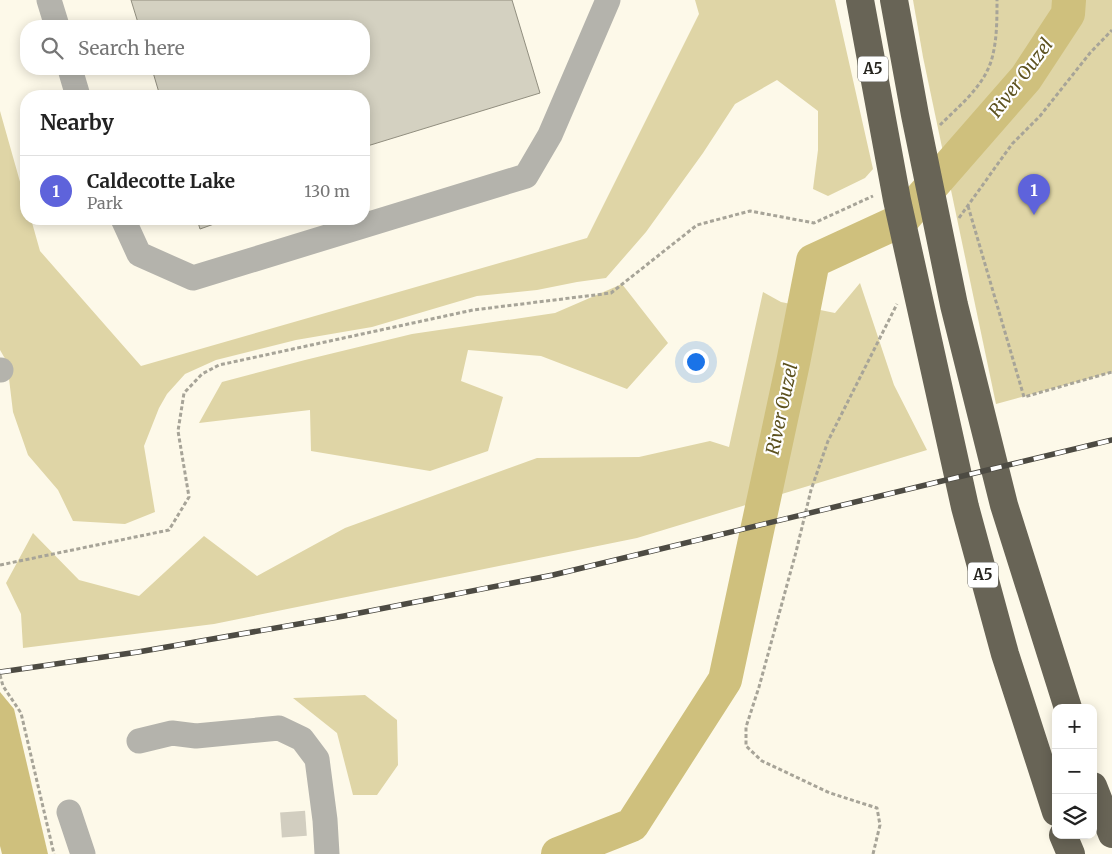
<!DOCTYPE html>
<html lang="en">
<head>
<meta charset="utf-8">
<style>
	:root { --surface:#fff; --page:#f2f2f2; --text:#222; --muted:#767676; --line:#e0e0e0; --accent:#5e63db }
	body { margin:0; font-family:Merriweather,serif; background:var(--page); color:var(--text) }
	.controls { position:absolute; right:15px; bottom:15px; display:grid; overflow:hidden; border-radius:10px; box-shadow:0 2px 12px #0003 }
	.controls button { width:45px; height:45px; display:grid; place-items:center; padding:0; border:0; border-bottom:1px solid var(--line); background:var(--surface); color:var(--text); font:25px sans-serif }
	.you { position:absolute; left:695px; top:361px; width:18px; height:18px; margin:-12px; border:4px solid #fff; border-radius:50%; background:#1a73e8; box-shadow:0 0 0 8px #1a73e833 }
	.badge { display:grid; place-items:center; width:32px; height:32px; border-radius:50%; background:var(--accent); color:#fff; font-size:16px; font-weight:700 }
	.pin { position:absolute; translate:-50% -41px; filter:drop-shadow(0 1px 2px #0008) }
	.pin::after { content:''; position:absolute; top:26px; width:18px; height:15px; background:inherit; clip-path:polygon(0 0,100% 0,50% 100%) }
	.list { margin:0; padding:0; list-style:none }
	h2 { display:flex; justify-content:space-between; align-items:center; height:65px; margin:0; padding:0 20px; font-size:21px }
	h2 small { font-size:16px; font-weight:400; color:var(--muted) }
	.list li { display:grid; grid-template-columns:32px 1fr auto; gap:15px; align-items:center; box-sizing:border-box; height:70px; padding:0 20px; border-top:1px solid var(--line) }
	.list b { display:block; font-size:19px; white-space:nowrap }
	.list p { margin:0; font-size:16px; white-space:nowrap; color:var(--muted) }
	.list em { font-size:16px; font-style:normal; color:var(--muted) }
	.icon { flex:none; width:28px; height:28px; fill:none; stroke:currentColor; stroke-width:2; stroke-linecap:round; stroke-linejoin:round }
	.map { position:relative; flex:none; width:1112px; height:854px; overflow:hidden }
	.search { position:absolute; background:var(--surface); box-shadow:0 2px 12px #0003; left:20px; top:20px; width:350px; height:55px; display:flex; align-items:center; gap:12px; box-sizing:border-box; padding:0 18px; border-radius:20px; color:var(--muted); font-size:19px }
	.panel { position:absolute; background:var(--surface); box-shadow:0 2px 12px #0003; left:20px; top:90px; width:350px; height:135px; border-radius:20px }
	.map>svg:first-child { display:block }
	.green { fill:#dfd5a6 }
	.water { fill:#cfc07d }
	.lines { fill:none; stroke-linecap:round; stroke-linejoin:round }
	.river { stroke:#cfc07d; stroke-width:34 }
	.building { fill:#d4d1c1; stroke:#918e7f }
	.minor-tunnel { stroke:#d2cec0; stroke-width:25; stroke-dasharray:25 12; stroke-linecap:butt }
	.path { stroke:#a7a498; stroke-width:3; stroke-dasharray:4 2.5; stroke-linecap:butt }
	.minor { stroke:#b4b3ac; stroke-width:25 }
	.highway { stroke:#686456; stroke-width:28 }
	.rail-casing { stroke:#4d4b43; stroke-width:5.5 }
	.rail { stroke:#fff; stroke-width:4; stroke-dasharray:11; stroke-linecap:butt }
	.labels { text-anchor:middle; stroke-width:4.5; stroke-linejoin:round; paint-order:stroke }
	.shield { fill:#fff; stroke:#676662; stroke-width:1 }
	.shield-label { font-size:15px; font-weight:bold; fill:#26241e }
	.water-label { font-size:18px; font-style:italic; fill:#5c511e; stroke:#fff }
</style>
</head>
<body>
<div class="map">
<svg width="1112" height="854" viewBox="0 0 1112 854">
	<rect width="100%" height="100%" fill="#fdf9e9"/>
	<g class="green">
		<polygon points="695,0 835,0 873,169 865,178 828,196 813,189 818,150 818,111 777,80 735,104 703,153 646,232 606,278 577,282 537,290 477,296 372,327 296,340 216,360 185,374 167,394 159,408 144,446 155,512 125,524 73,521 58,490 28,455 13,412 7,362 0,350 0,111 26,203 26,219 31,219 40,251 141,366 587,238 699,14"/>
		<polygon points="913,0 1112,0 1112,372 996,404 923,57"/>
		<polygon points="860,283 894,385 927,450 637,538 214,624 23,648 21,614 6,583 33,533 79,580 139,596 204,536 257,576 345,528 537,458 639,457 710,441 729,447 763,292 781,302 835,313"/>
		<polygon points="622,284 668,343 627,389 541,356 468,350 461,381 503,397 488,451 430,471 311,451 310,410 199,423 222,382 305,360 412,334 555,313"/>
		<polygon points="365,695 397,720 398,765 377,795 353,795 337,733 293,698"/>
	</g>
	<polygon class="water" points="0,692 14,709 48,854 2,854 0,846"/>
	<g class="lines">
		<polyline class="river" points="558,854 632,825 725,680 793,363 813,261 902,220 1026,78 1068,14 1069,0"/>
	</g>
	<g class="building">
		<polygon points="131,0 512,0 540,93 364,147 364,96 160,96 152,69 364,69 364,26 139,26"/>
		<polygon points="197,219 228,219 200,229"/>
	</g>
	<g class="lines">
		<polyline class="minor-tunnel" points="281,825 309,823"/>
		<g class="path">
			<path d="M 940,125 C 960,105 987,84 993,54 C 997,37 997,18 997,0"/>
			<polyline points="968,206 1024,397 1112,372"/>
			<polyline points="959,218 1012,144 1040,116 1090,53 1112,30"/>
			<polyline points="0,565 169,530 189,497 178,431 184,393 202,374 219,365 473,310 611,293 697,225 750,211 814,223 873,196"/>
			<polyline points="0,675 3,686 21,713 54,854"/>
			<polyline points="873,854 880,825 877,808 830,793 762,761 746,746 746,727 759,687 796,552 811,490 828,441 897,304"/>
		</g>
		<g class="minor">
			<polyline points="49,0 57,26"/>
			<polyline points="70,69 78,96"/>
			<polyline points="123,219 139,254 193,278 526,176 550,135 608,0"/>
			<polyline points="0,370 1,370"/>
			<polyline points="139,741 172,733 196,736 279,728 302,739 317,759 325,820 327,854"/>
			<polyline points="69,812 83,854"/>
		</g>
		<g class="highway">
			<polyline points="860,0 897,200 965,507 1005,654 1056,812"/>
			<polyline points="894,0 915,115 954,305 1004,505 1068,708"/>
			<polyline points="1093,786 1112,834"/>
			<polyline points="1063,835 1071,854"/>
		</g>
		<g class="rail-casing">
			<polyline id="rail" points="0,672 138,652 344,616 553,575 1112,440"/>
		</g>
		<use href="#rail" class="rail"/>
	</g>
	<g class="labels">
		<g class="shield">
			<rect x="858" y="56.5" width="30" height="25" rx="4"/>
			<rect x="968" y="562.5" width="30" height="25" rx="4"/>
		</g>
		<g class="shield-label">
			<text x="873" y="74">A5</text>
			<text x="983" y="580">A5</text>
		</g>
		<g class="water-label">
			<text transform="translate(1021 78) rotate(-53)" y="6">River Ouzel</text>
			<text transform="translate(782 409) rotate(-78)" y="6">River Ouzel</text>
		</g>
	</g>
</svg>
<div class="controls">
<button>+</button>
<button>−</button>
<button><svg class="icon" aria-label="layers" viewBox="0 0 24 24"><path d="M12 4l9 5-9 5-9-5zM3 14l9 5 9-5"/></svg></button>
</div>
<div class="you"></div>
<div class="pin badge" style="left:1034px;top:215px">1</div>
<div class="search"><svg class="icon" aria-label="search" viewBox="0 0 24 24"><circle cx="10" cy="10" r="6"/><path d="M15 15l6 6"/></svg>Search here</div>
<section class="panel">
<h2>Nearby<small></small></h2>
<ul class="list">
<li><span class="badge">1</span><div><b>Caldecotte Lake</b><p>Park</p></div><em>130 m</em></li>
</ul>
</section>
</div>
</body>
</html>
